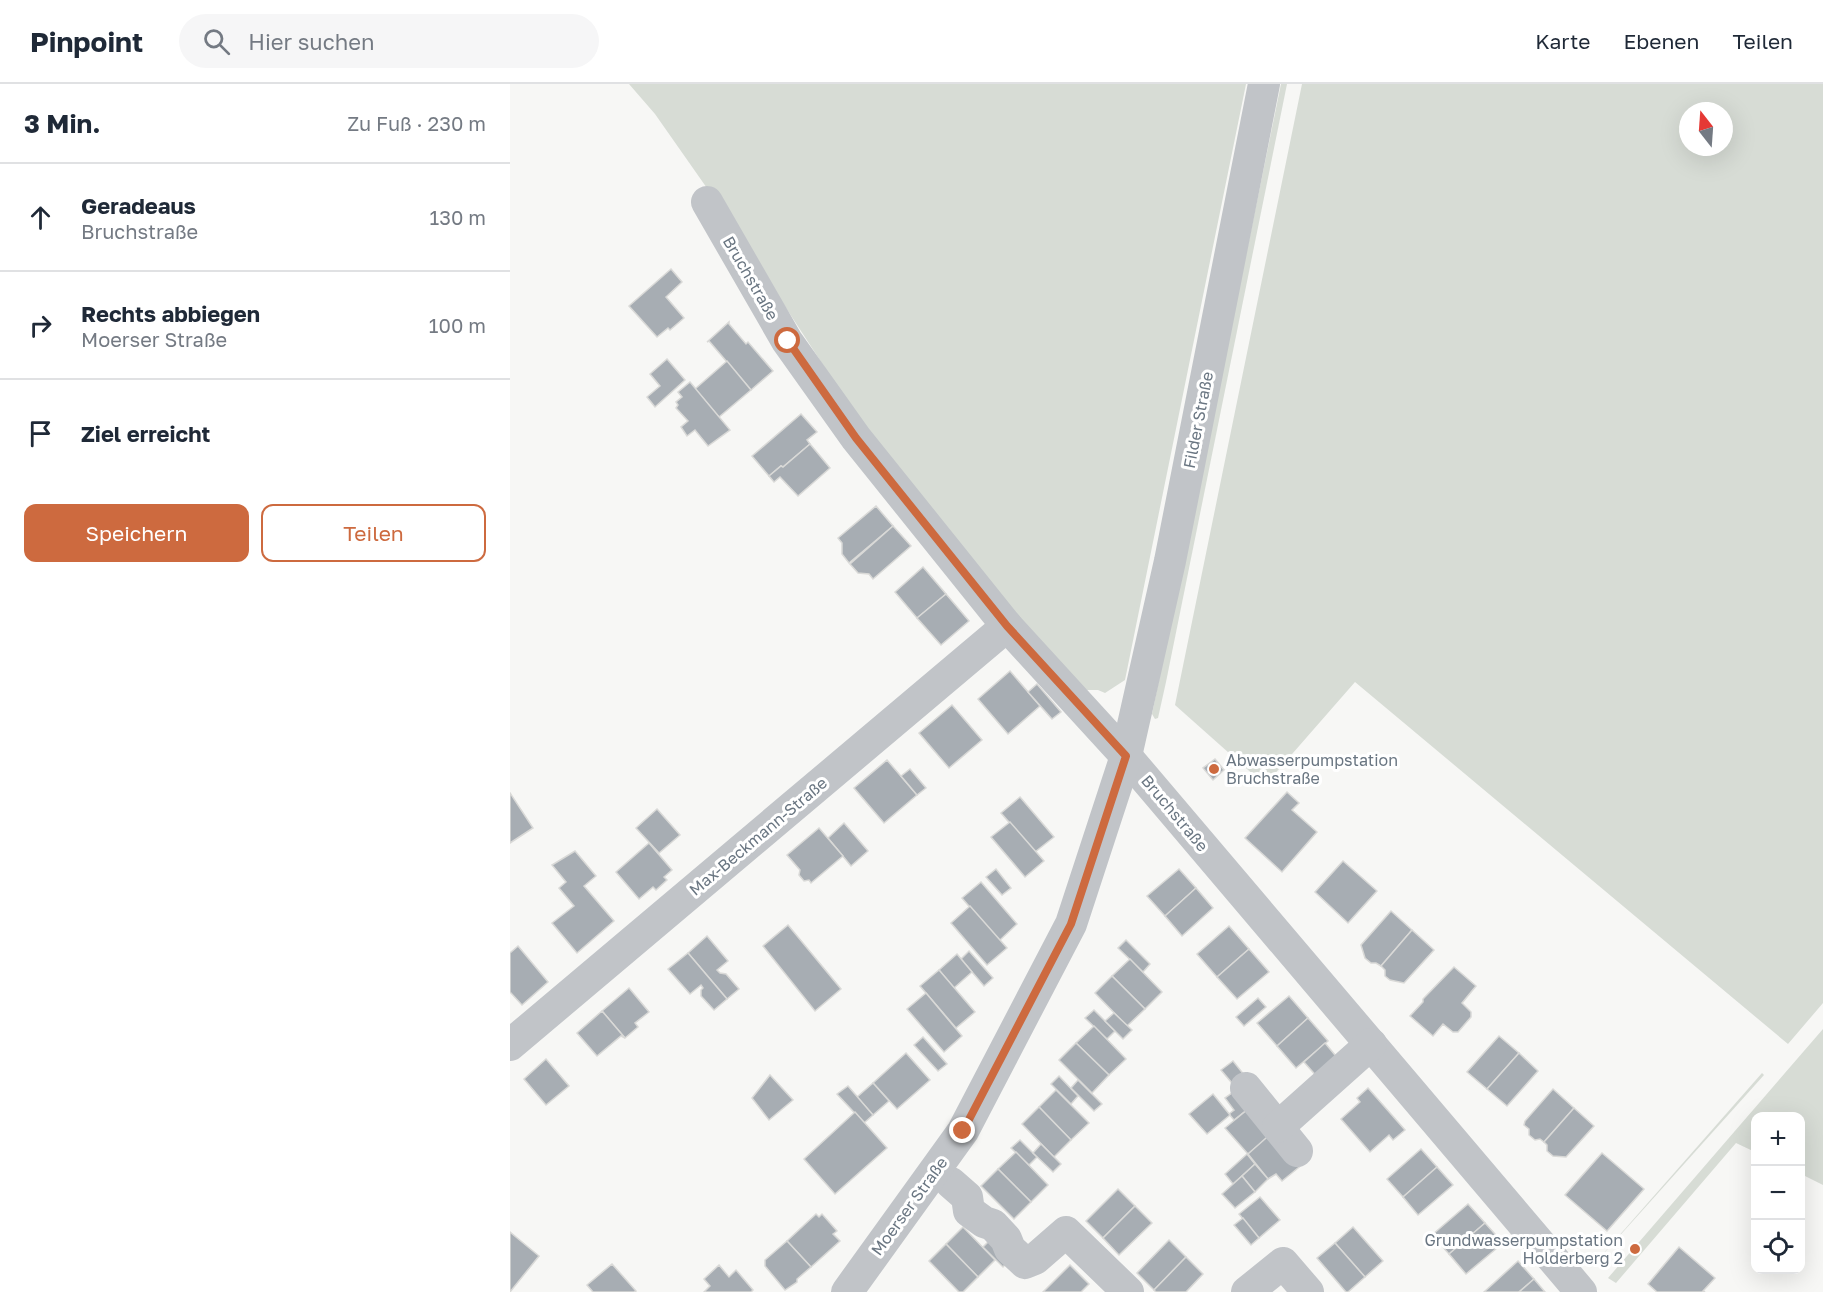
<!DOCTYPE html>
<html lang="de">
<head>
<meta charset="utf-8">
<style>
	:root { --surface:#fff; --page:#f6f6f7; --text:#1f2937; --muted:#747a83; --line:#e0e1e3; --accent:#cd6a3f }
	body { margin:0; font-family:"Golos Text",sans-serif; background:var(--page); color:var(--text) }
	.controls { position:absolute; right:18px; bottom:18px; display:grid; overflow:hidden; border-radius:12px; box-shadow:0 6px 24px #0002 }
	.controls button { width:54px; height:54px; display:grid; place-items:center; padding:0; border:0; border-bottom:2px solid var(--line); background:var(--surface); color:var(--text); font:30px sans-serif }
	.compass { position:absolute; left:1169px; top:18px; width:54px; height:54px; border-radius:50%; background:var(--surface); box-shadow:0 6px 24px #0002; rotate:343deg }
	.stop { position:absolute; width:18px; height:18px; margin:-14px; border:4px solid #cd6a3f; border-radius:50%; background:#fff }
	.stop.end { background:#cd6a3f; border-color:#fff; box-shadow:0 2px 6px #0008 }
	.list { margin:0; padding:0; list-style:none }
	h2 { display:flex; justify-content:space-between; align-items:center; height:78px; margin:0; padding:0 24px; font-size:26px }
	h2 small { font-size:20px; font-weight:400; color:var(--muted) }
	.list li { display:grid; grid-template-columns:39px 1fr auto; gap:18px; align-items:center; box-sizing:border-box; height:108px; padding:0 24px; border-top:2px solid var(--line) }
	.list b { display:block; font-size:22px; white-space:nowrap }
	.list p { margin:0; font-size:20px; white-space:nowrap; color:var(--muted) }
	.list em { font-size:20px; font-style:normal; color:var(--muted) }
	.actions { display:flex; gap:12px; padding:18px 24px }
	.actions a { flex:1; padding:14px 0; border:2px solid var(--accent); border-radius:12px; text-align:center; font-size:21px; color:var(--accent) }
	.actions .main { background:var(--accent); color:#fff }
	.icon { flex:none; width:33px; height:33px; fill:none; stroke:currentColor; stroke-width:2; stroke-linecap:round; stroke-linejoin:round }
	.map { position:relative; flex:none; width:1313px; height:1208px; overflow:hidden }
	header { display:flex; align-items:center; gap:36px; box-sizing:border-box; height:84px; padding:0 30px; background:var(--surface); border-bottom:2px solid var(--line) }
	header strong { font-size:28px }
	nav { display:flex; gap:33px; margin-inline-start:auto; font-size:21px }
	.search { width:420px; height:54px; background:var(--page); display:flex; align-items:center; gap:15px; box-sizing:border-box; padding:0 21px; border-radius:33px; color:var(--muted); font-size:22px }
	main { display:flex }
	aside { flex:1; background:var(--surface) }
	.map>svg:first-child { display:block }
	.green { fill:#d7dcd5; fill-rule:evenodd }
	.building { fill:#a7adb3; stroke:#d9d9d7; stroke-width:1.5 }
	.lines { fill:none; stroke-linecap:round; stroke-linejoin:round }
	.minor { stroke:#c1c4c8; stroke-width:32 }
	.route { stroke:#cd6a3f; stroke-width:8 }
	.poi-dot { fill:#cd6a3f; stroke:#fff; stroke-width:2 }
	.labels { text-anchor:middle; stroke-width:6; stroke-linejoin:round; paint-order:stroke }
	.street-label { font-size:16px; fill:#6a7682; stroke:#fff }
	.poi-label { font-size:16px; fill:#6a7682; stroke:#fff; text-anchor:start }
</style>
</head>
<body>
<header>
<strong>Pinpoint</strong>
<div class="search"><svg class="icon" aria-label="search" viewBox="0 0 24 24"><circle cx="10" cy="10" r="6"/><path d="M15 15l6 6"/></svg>Hier suchen</div>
<nav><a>Karte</a><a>Ebenen</a><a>Teilen</a></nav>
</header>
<main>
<aside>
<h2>3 Min.<small>Zu Fuß · 230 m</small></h2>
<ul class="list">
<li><svg class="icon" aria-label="ahead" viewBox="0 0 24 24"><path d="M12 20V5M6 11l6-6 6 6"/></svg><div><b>Geradeaus</b><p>Bruchstraße</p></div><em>130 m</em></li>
<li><svg class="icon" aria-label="right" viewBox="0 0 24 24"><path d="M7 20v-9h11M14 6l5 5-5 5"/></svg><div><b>Rechts abbiegen</b><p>Moerser Straße</p></div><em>100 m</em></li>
<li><svg class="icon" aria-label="arrive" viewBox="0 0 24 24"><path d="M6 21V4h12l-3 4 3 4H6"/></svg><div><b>Ziel erreicht</b></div></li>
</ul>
<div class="actions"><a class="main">Speichern</a><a>Teilen</a></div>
</aside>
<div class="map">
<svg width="1313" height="1208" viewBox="0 0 1313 1208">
	<rect width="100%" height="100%" fill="#f7f7f5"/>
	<g class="green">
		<polygon points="119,0 736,0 615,596 595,609 588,606 577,606 562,598 369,367 213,127 145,30"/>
		<polygon points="771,0 777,0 656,598 648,634 645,635 642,630"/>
		<path d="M 792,0 L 1313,0 L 1313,919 L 1278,960 L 845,598 L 755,701 L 665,621 ZM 1178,27 L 1214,27 L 1214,63 L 1178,63 Z"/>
		<polygon points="1313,945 1313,1101 1291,1090 1290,1032 1246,1032 1245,1068 1226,1059 1106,1199 1098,1194"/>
		<polygon points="1252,989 1254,991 1078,1187"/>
	</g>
	<g class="building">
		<polygon points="161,185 172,198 156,213 174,234 160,246 158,244 147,253 119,222"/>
		<polygon points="219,238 219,240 236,260 238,258 263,287 241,306 199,257 197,258"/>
		<polygon points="157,275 175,296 145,323 137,313 150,302 140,290"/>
		<polygon points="217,277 241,306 209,333 185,305"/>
		<polygon points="180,298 220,346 198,362 185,346 177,352 171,343 178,337 166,324 168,321 166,318 172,313 168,308"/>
		<polygon points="291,330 307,348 297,356 300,360 273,383 271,382 259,392 242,372"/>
		<polygon points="300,360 320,384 288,412 270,393 264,398 259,392 271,382 273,383"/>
		<polygon points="366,422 383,442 339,479 332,470 332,459 328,454"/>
		<polygon points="383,442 401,462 363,495 359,490 348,489 340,480"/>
		<polygon points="413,483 436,510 407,534 385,508"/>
		<polygon points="436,510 459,537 431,561 407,534"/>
		<polygon points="500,587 530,622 498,650 468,615"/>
		<polygon points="527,600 551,628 542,635 518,608"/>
		<polygon points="442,621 472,656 439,684 409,649"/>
		<polygon points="705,675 714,686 703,696 693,684"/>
		<polygon points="377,676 407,711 374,739 344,704"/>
		<polygon points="400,685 416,704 407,711 391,692"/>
		<polygon points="777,708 789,719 782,726 807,748 772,788 735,754"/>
		<polygon points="0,709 23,744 0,759"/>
		<polygon points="510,713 544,753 525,768 491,729"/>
		<polygon points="147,725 170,751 149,769 126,744"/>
		<polygon points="500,738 534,777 515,793 481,753"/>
		<polygon points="334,739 358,767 341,782 318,754"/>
		<polygon points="309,744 333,772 301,799 299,796 294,797 289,791 290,786 277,771"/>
		<polygon points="139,759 162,786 154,793 157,796 146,806 143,803 129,815 106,788"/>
		<polygon points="65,767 86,792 74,802 104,837 67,869 42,839 64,822 49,804 56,798 42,781"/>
		<polygon points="833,777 867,807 838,839 805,808"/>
		<polygon points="486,785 501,804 492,811 476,793"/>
		<polygon points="669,785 686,804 655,832 637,812"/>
		<polygon points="471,798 507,840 489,857 452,814"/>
		<polygon points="686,804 703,824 672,852 655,832"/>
		<polygon points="460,822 497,864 477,881 441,839"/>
		<polygon points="881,827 902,846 871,882 866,879 861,879 855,874 851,861"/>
		<polygon points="278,841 331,905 305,927 253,862"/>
		<polygon points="719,842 739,865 707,893 687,870"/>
		<polygon points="902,846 924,866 894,899 880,896 875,892 875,886 871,882"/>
		<polygon points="197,852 218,877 207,886 210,889 216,890 229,905 217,915 178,869"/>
		<polygon points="616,856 640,880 633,888 608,864"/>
		<polygon points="8,862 38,898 12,921 0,908 0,869"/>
		<polygon points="739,865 759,888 727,915 707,893"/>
		<polygon points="459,867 483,894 474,902 451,875"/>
		<polygon points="178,869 217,915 204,926 191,912 191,906 193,904 191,901 180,910 158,885"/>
		<polygon points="447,870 462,888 444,904 429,886"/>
		<polygon points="620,875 652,908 635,925 602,892"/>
		<polygon points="944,883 966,902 952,919 961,928 961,933 948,948 943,948 933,940 923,952 900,932 913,918 913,915"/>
		<polygon points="429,886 465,928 446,944 410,902"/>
		<polygon points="602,892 635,925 617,942 585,909"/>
		<polygon points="119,904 139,928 125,939 128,943 115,954 92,927"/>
		<polygon points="416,909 452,952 434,968 397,925"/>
		<polygon points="779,912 798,934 767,962 747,939"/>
		<polygon points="748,914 756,923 734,942 726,933"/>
		<polygon points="584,926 605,947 597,955 575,934"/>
		<polygon points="92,927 115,954 111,952 87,972 67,949"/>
		<polygon points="604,929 622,946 613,955 595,937"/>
		<polygon points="798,934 818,957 786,984 767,962"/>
		<polygon points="584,942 616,975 599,991 566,959"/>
		<polygon points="989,952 1009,969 977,1005 957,988"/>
		<polygon points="413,953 437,980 428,987 404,961"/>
		<polygon points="566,959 599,991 582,1009 549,976"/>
		<polygon points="815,959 830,977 809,995 794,978"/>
		<polygon points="396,969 420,996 387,1025 363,999"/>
		<polygon points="1009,969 1028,987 997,1022 977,1005"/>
		<polygon points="36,975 59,1002 36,1021 14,995"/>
		<polygon points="723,977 739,997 727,1005 711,986"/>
		<polygon points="260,991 283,1016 259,1036 242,1014"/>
		<polygon points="549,992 568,1012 561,1020 541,1000"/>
		<polygon points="568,996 592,1020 584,1027 561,1004"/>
		<polygon points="363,999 379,1017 363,1031 347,1013"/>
		<polygon points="338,1002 363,1031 354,1039 327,1010"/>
		<polygon points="729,1004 743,1021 724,1036 719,1030 724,1026 715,1014"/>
		<polygon points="858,1004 895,1046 883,1056 879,1051 860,1068 831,1035 850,1018 847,1014"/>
		<polygon points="1043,1005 1064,1024 1034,1058 1030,1055 1025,1056 1019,1051 1019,1045 1014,1041 1015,1037"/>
		<polygon points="546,1006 579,1039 561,1056 529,1023"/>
		<polygon points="703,1010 720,1031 697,1050 679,1030"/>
		<polygon points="743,1021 765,1047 738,1070 715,1044"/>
		<polygon points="529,1023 561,1056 544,1073 512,1040"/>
		<polygon points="1064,1024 1084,1042 1056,1073 1043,1072 1037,1067 1037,1061 1034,1058"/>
		<polygon points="345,1028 377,1064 325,1110 294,1075"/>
		<polygon points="765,1046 793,1080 772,1097 766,1090 758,1095 738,1070"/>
		<polygon points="510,1056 527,1073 519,1081 501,1064"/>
		<polygon points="531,1060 551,1080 543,1088 523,1069"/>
		<polygon points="911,1065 927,1083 893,1113 877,1095"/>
		<polygon points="506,1068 538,1101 521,1118 488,1085"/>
		<polygon points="1092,1069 1134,1105 1097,1147 1055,1111"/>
		<polygon points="737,1070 745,1080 723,1100 715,1090"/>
		<polygon points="745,1080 758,1095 745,1108 732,1092"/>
		<polygon points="927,1083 943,1101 908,1131 893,1113"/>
		<polygon points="488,1085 521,1118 504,1135 471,1102"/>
		<polygon points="732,1092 745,1108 725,1124 712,1110"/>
		<polygon points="608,1105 625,1122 593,1154 576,1137"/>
		<polygon points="750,1113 770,1136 749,1154 729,1130"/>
		<polygon points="958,1120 975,1139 939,1170 922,1151"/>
		<polygon points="625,1122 642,1139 609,1171 593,1154"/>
		<polygon points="306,1130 309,1133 312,1130 327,1147 323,1150 330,1157 301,1183 277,1157"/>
		<polygon points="733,1134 749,1154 741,1161 724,1141"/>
		<polygon points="975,1139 993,1159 956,1190 939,1170"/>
		<polygon points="453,1143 485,1176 468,1193 436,1160"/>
		<polygon points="843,1143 873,1177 855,1193 825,1159"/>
		<polygon points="0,1148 29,1172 0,1208"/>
		<polygon points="481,1155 501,1174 493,1183 473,1163"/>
		<polygon points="659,1156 676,1173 644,1206 627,1189"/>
		<polygon points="277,1157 301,1183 287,1195 287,1198 275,1206 255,1182 255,1176"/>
		<polygon points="825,1159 855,1193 838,1208 836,1208 807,1174"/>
		<polygon points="436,1160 468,1193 453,1208 449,1208 419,1177"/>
		<polygon points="1169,1163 1205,1194 1193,1207 1195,1208 1147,1208 1138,1200"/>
		<polygon points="676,1173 693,1190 676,1208 646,1208 644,1206"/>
		<polygon points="1008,1177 1024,1195 1009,1208 974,1208"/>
		<polygon points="102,1180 126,1207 124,1208 83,1208 77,1201"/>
		<polygon points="209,1181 219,1193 226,1186 243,1206 241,1208 194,1208 200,1202 194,1195"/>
		<polygon points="560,1181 579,1200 571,1208 533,1208"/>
		<polygon points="1024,1195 1035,1208 1009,1208"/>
	</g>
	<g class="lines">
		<g class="minor">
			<polyline points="197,118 277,257 346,354 497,542 616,672 1071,1208"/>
			<polyline points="0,961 497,542"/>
			<polyline points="736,1004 787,1067"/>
			<polyline points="768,1043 861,960"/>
			<polyline points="441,1099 457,1113 459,1127 474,1138 483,1141 496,1155 500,1165 515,1179 525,1175 556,1148 618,1208"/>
			<polyline points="337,1208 453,1047 561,840 616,672 660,477 754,0"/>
			<polyline points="737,1208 773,1179 798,1208"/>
		</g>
	</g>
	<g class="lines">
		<polyline class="route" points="278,257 346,354 497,542 616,672 561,840 453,1047"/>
	</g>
	<g class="poi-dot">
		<circle cx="704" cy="685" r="6"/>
		<circle cx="1125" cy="1165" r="6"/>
	</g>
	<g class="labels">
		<g class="street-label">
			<text transform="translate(241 194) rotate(60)" y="6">Bruchstraße</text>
			<text transform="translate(688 336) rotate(-79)" y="6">Filder Straße</text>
			<text transform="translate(665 729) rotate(50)" y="6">Bruchstraße</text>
			<text transform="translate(248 752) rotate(-40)" y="6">Max-Beckmann-Straße</text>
			<text transform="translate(399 1122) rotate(-54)" y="6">Moerser Straße</text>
		</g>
		<g class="poi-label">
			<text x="716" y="682">Abwasserpumpstation<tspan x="716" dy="18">Bruchstraße</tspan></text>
			<text x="1113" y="1162" text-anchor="end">Grundwasserpumpstation<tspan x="1113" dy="18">Holderberg 2</tspan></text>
		</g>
	</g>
</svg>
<div class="controls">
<button>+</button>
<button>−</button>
<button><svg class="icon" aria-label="locate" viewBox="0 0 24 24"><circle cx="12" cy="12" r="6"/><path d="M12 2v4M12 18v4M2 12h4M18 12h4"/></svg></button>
</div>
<svg class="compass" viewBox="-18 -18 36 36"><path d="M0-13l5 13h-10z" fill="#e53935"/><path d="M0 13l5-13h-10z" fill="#747a83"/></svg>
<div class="stop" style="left:278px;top:257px"></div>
<div class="stop end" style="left:453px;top:1047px"></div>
</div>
</main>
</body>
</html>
